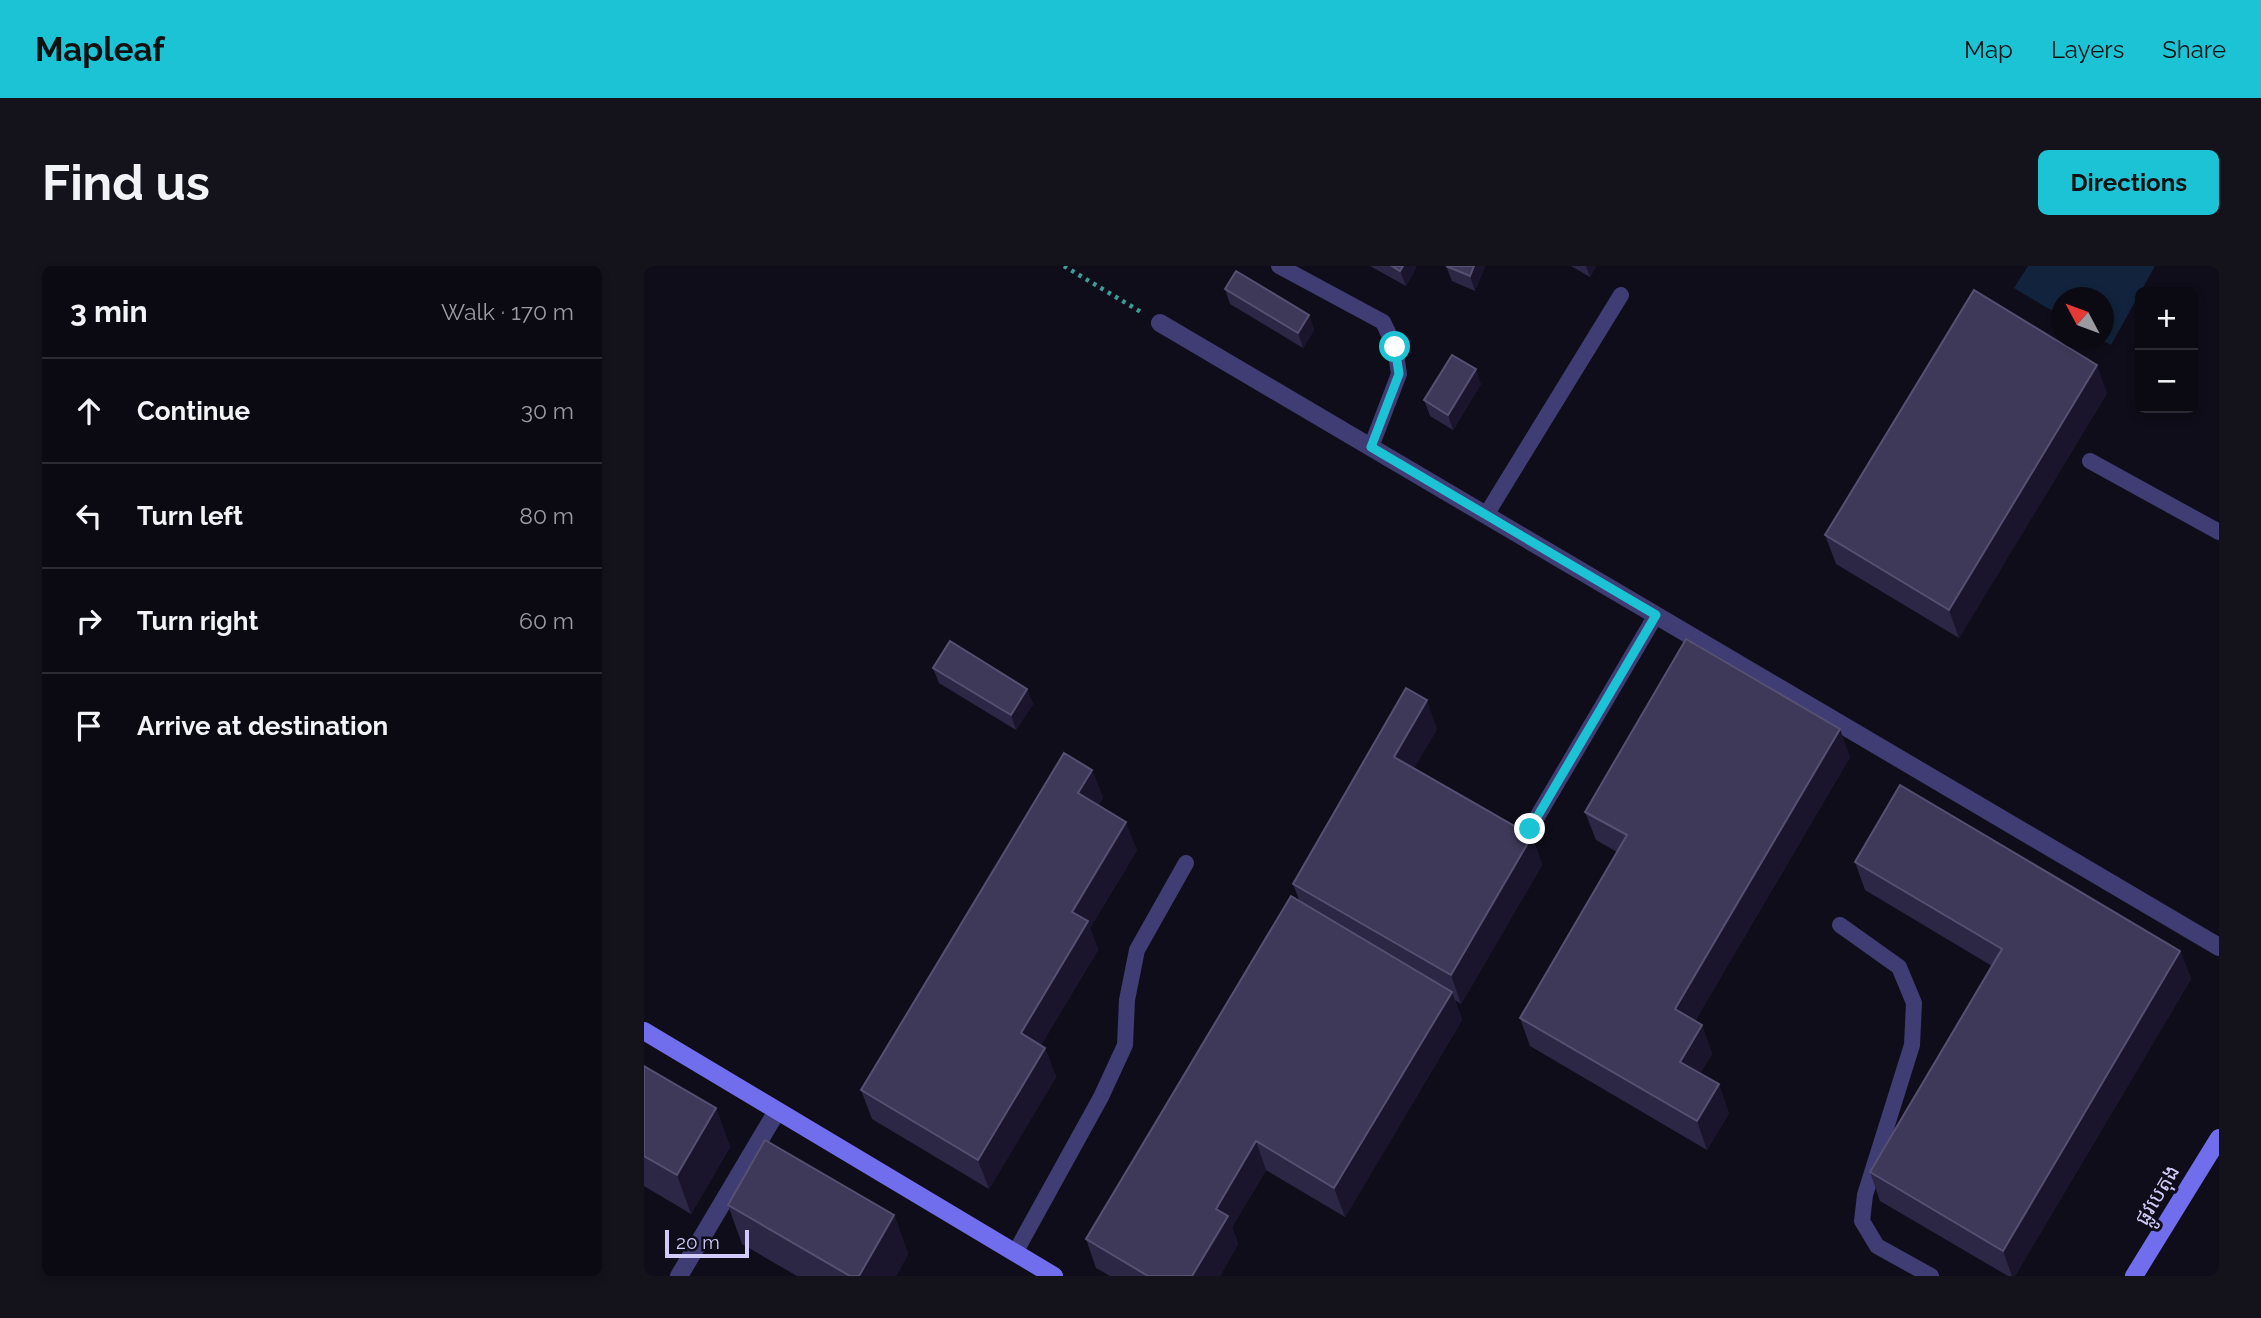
<!DOCTYPE html>
<html lang="en">
<head>
<meta charset="utf-8">
<style>
	:root { --surface:#0b0a13; --page:#14131c; --text:#f1f3f6; --muted:#9a9aa0; --line:#2b2b33; --accent:#1bc3d5 }
	body { margin:0; font-family:Raleway,"Noto Sans Khmer",sans-serif; background:var(--page); color:var(--text) }
	.controls { position:absolute; right:21px; top:21px; display:grid; overflow:hidden; border-radius:10px; box-shadow:0 4px 10px #0003 }
	.controls button { width:63px; height:63px; display:grid; place-items:center; padding:0; border:0; border-bottom:2px solid var(--line); background:var(--surface); color:var(--text); font:35px sans-serif }
	.compass { position:absolute; left:1407px; top:21px; width:63px; height:63px; border-radius:50%; background:var(--surface); box-shadow:0 4px 10px #0003; rotate:311deg }
	.scale { position:absolute; left:21px; bottom:18px; width:84px; box-sizing:border-box; padding-left:7px; border:4px solid #d1cbf9; border-top:0; font-size:19px; line-height:24px; white-space:nowrap; color:#d1cbf9; -webkit-text-stroke:5px #0f0d19; paint-order:stroke }
	.stop { position:absolute; width:21px; height:21px; margin:-16px; border:5px solid #1bc3d5; border-radius:50%; background:#fff }
	.stop.end { background:#1bc3d5; border-color:#fff; box-shadow:0 2px 7px #0008 }
	.list { margin:0; padding:0; list-style:none }
	h2 { display:flex; justify-content:space-between; align-items:center; height:91px; margin:0; padding:0 28px; font-size:30px }
	h2 small { font-size:23px; font-weight:400; color:var(--muted) }
	.list li { display:grid; grid-template-columns:46px 1fr auto; gap:21px; align-items:center; box-sizing:border-box; height:105px; padding:0 28px; border-top:2px solid var(--line) }
	.list b { display:block; font-size:26px; white-space:nowrap }
	.list em { font-size:23px; font-style:normal; color:var(--muted) }
	.icon { flex:none; width:38px; height:38px; fill:none; stroke:currentColor; stroke-width:2; stroke-linecap:round; stroke-linejoin:round }
	.map { position:relative; flex:none; width:1575px; height:1010px; overflow:hidden; border-radius:10px }
	header { display:flex; align-items:center; gap:42px; box-sizing:border-box; height:98px; padding:0 35px; background:var(--accent); color:#111 }
	header strong { font-size:33px }
	nav { display:flex; gap:38px; margin-inline-start:auto; font-size:24px }
	.intro { display:flex; align-items:center; justify-content:space-between; box-sizing:border-box; height:168px; padding:0 42px }
	h1 { margin:0; font-size:49px }
	.button { padding:18px 32px; border-radius:10px; background:var(--accent); color:#111; font-size:24px; font-weight:700 }
	main { display:flex; gap:42px; padding:0 42px }
	aside { flex:1; background:var(--surface); border-radius:10px; box-shadow:0 4px 10px #0003 }
	.map>svg:first-child { display:block }
	.water { fill:#12243d }
	.lines { fill:none; stroke-linecap:round; stroke-linejoin:round }
	.path { stroke:#3a9e98; stroke-width:4.5; stroke-dasharray:3.5 5; stroke-linecap:butt }
	.lane { stroke:#3f3d73; stroke-width:16 }
	.street { stroke:#3f3d73; stroke-width:18 }
	.secondary { stroke:#716eed; stroke-width:18 }
	.wall { fill:#2d2746 }
	.shaded-wall { fill:#1a152c }
	.building { fill:#3f3959; stroke:#565072; stroke-width:2 }
	.route { stroke:#1bc3d5; stroke-width:9 }
	.labels { text-anchor:middle; stroke-width:6; stroke-linejoin:round; paint-order:stroke }
	.street-label { font-size:21px; fill:#d1cbf9; stroke:#0f0d19 }
</style>
</head>
<body>
<header>
<strong>Mapleaf</strong>
<nav><a>Map</a><a>Layers</a><a>Share</a></nav>
</header>
<div class="intro"><h1>Find us</h1><a class="button">Directions</a></div>
<main>
<aside>
<h2>3 min<small>Walk · 170 m</small></h2>
<ul class="list">
<li><svg class="icon" aria-label="ahead" viewBox="0 0 24 24"><path d="M12 20V5M6 11l6-6 6 6"/></svg><div><b>Continue</b></div><em>30 m</em></li>
<li><svg class="icon" aria-label="left" viewBox="0 0 24 24"><path d="M17 20v-9H6M10 6l-5 5 5 5"/></svg><div><b>Turn left</b></div><em>80 m</em></li>
<li><svg class="icon" aria-label="right" viewBox="0 0 24 24"><path d="M7 20v-9h11M14 6l5 5-5 5"/></svg><div><b>Turn right</b></div><em>60 m</em></li>
<li><svg class="icon" aria-label="arrive" viewBox="0 0 24 24"><path d="M6 21V4h12l-3 4 3 4H6"/></svg><div><b>Arrive at destination</b></div></li>
</ul>
</aside>
<div class="map">
<svg width="1575" height="1010" viewBox="0 0 1575 1010">
	<rect width="100%" height="100%" fill="#0f0d19"/>
	<polygon class="water" points="1384,0 1511,0 1467,79 1458,74 1460,32 1418,32 1417,50 1370,22"/>
	<g class="lines">
		<polyline class="path" points="420,0 497,46"/>
		<g class="lane">
			<polyline points="635,0 739,56 751,81 755,108 727,181"/>
			<polyline points="1446,195 1575,266"/>
			<polyline points="842,249 977,29"/>
			<polyline points="886,563 1012,349"/>
			<polyline points="1196,659 1255,701 1270,737 1268,779 1221,929 1218,955 1233,980 1287,1010"/>
			<polyline points="371,987 457,831 481,779 483,734 493,684 542,597"/>
		</g>
		<g class="street">
			<polyline points="516,57 1575,681"/>
			<polyline points="35,1010 133,845"/>
		</g>
		<g class="secondary">
			<polyline points="0,765 410,1010"/>
			<polyline points="1490,1010 1575,872"/>
		</g>
	</g>
	<g class="wall">
		<polygon points="726,0 771,0 772,2 762,20"/>
		<polygon points="802,0 841,0 831,25 808,15"/>
		<polygon points="927,0 952,0 946,11"/>
		<polygon points="581,23 665,49 670,64 659,82 586,38"/>
		<polygon points="837,118 809,164 786,150 780,134"/>
		<polygon points="1463,127 1315,372 1192,298 1181,269"/>
		<polygon points="289,402 383,423 389,438 372,464 295,417"/>
		<polygon points="793,463 770,502 888,570 898,599 817,738 811,734 818,754 701,951 622,904 588,961 594,978 576,1010 466,1010 452,1002 442,973 655,634 649,618"/>
		<polygon points="1206,491 1051,755 1058,759 1068,788 1056,807 1085,847 1063,884 886,780 876,752 973,586 952,574 941,546"/>
		<polygon points="448,504 459,532 454,539 493,584 446,662 454,684 397,779 401,782 412,811 345,923 228,853 217,824"/>
		<polygon points="1211,596 1536,685 1547,713 1371,1010 1364,1010 1236,935 1226,906 1348,700 1221,624"/>
		<polygon points="0,800 72,842 86,881 47,948 0,920"/>
		<polygon points="84,939 250,949 264,988 252,1010 153,1010 98,978"/>
	</g>
	<g class="shaded-wall">
		<polygon points="759,0 771,0 772,2 762,20 756,5"/>
		<polygon points="830,0 841,0 831,25 826,10"/>
		<polygon points="942,0 952,0 946,11"/>
		<polygon points="665,49 670,64 659,82 654,67"/>
		<polygon points="1453,99 1463,127 1315,372 1305,344"/>
		<polygon points="832,103 837,118 809,164 804,149"/>
		<polygon points="383,423 389,438 372,464 367,449"/>
		<polygon points="783,434 793,463 760,519 750,491"/>
		<polygon points="1196,463 1206,491 1041,772 1031,743"/>
		<polygon points="448,504 459,532 445,555 434,527"/>
		<polygon points="482,556 493,584 446,662 454,684 387,796 377,767 428,646"/>
		<polygon points="888,570 898,599 817,738 807,709"/>
		<polygon points="1536,685 1547,713 1371,1010 1368,1010 1359,985"/>
		<polygon points="808,726 818,754 701,951 690,922"/>
		<polygon points="1058,759 1068,788 1046,824 1036,796"/>
		<polygon points="401,782 412,811 345,923 334,894"/>
		<polygon points="1075,818 1085,847 1063,884 1053,855"/>
		<polygon points="72,842 86,881 47,948 33,909"/>
		<polygon points="612,875 622,904 588,961 594,978 576,1010 548,1010 572,943"/>
		<polygon points="250,949 264,988 252,1010 215,1010"/>
	</g>
	<g class="building">
		<polygon points="748,0 759,0 756,5"/>
		<polygon points="802,0 830,0 826,10"/>
		<polygon points="592,5 665,49 654,67 581,23"/>
		<polygon points="1330,24 1453,99 1305,344 1181,269"/>
		<polygon points="808,89 832,103 804,149 780,134"/>
		<polygon points="1042,373 1196,463 1031,743 1058,759 1036,796 1075,818 1053,855 876,752 983,569 941,546"/>
		<polygon points="306,375 383,423 367,449 289,402"/>
		<polygon points="762,422 783,434 750,491 888,570 807,709 649,618"/>
		<polygon points="420,487 448,504 434,527 482,556 428,646 444,655 377,767 401,782 334,894 217,824"/>
		<polygon points="1256,519 1536,685 1359,985 1226,906 1358,683 1211,596"/>
		<polygon points="647,630 808,726 690,922 612,875 572,943 584,950 548,1010 504,1010 442,973"/>
		<polygon points="0,800 72,842 33,909 0,890"/>
		<polygon points="121,874 250,949 215,1010 206,1010 84,939"/>
	</g>
	<g class="lines">
		<polyline class="route" points="751,81 755,108 727,181 1012,349 886,563"/>
	</g>
	<g class="labels">
		<g class="street-label">
			<text transform="translate(1513 929) rotate(-59)" y="7">ផ្លូវបេតុង</text>
		</g>
	</g>
</svg>
<div class="controls">
<button>+</button>
<button>−</button>
</div>
<svg class="compass" viewBox="-18 -18 36 36"><path d="M0-13l5 13h-10z" fill="#e53935"/><path d="M0 13l5-13h-10z" fill="#9a9aa0"/></svg>
<div class="scale">20 m</div>
<div class="stop" style="left:751px;top:81px"></div>
<div class="stop end" style="left:886px;top:563px"></div>
</div>
</main>
</body>
</html>
